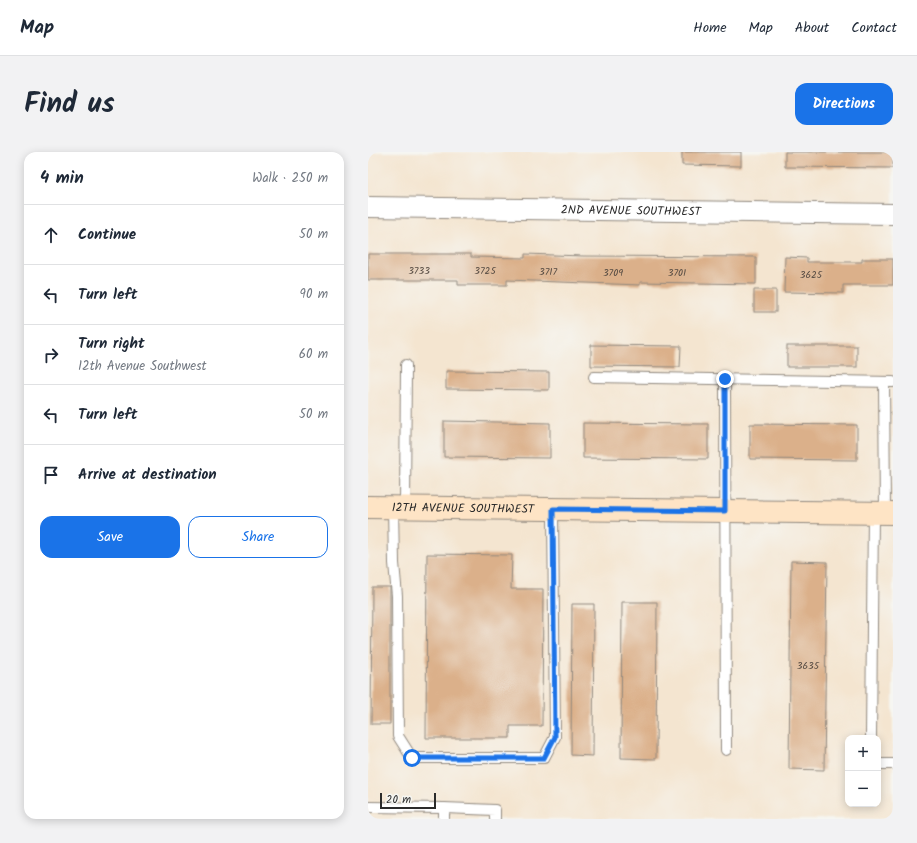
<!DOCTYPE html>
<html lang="en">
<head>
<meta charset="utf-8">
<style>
	:root { --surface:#fff; --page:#f2f2f3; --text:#1f2937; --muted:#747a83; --line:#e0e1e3; --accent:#1a73e8 }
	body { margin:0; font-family:Kalam,sans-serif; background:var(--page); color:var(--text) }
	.controls { position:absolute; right:12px; bottom:12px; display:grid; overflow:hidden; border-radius:8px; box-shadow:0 2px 10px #0003 }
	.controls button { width:36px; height:36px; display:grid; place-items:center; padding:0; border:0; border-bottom:1px solid var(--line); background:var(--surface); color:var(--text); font:20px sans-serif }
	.scale { position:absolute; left:12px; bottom:10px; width:56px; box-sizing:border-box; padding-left:4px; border:2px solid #2b2b2b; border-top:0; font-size:11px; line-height:14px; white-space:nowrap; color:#2b2b2b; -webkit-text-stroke:3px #f6f6f2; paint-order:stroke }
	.stop { position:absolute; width:12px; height:12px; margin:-9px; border:3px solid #1a73e8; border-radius:50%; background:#fff }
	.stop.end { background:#1a73e8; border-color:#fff; box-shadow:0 1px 4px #0008 }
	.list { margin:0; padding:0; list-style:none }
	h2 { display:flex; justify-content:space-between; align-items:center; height:52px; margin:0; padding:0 16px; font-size:17px }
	h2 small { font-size:13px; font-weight:400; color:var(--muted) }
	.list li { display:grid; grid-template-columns:26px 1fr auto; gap:12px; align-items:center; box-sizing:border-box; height:60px; padding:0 16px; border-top:1px solid var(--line) }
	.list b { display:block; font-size:15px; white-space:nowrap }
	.list p { margin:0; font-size:13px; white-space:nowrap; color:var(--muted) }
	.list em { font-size:13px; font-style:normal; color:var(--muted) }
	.actions { display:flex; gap:8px; padding:12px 16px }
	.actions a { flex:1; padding:9px 0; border:1px solid var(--accent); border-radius:12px; text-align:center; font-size:14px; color:var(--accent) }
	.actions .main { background:var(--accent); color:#fff }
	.icon { flex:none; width:22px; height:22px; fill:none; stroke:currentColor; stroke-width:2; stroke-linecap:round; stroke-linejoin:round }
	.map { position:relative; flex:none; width:525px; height:667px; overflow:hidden; border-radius:12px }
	header { display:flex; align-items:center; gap:24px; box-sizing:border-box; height:56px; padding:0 20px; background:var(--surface); border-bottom:1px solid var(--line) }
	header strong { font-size:19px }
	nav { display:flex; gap:22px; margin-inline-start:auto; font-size:14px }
	.intro { display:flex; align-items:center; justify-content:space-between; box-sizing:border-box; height:96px; padding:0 24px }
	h1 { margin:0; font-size:28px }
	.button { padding:10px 18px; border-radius:12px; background:var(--accent); color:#fff; font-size:14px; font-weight:700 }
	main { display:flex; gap:24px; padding:0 24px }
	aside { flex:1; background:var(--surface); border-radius:12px; box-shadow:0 2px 10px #0003 }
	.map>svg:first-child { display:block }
	.building { fill:#dbb08a }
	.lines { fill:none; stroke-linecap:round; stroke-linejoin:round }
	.lane-casing { stroke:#90887e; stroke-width:12 }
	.street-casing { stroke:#90887e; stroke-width:22 }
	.secondary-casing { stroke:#90887e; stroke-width:24 }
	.lane { stroke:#fff; stroke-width:10 }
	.street { stroke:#fff; stroke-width:20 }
	.secondary { stroke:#fee4c5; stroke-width:22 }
	.route { stroke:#1a73e8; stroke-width:5 }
	.labels { text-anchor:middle; stroke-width:3; stroke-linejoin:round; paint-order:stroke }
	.number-label { font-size:10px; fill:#574c43 }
	.street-label { font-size:12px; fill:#2b2b2b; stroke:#f6f6f2 }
</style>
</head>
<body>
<header>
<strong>Map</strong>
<nav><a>Home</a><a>Map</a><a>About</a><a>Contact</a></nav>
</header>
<div class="intro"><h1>Find us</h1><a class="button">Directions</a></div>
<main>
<aside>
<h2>4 min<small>Walk · 250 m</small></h2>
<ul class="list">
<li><svg class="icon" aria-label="ahead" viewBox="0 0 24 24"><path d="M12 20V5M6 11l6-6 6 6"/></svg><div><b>Continue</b></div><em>50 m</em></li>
<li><svg class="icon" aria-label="left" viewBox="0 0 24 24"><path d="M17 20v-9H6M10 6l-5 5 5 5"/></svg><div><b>Turn left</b></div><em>90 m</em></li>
<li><svg class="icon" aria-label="right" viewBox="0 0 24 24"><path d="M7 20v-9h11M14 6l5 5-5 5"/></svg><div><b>Turn right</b><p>12th Avenue Southwest</p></div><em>60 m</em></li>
<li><svg class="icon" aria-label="left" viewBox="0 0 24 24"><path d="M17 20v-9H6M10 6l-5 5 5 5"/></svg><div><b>Turn left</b></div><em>50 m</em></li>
<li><svg class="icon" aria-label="arrive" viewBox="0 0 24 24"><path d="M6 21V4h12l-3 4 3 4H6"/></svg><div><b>Arrive at destination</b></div></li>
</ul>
<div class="actions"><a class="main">Save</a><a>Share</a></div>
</aside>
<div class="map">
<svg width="525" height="667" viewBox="0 0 525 667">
	<rect width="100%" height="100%" fill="#f6f6f2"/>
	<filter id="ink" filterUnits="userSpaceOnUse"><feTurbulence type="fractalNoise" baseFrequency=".025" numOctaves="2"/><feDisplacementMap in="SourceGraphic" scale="8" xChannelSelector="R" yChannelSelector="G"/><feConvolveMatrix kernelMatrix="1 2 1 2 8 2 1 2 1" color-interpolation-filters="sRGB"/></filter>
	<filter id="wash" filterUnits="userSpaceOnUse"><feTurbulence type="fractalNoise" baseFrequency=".012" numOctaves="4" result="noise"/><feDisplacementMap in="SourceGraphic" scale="16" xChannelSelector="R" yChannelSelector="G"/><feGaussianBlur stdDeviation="0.9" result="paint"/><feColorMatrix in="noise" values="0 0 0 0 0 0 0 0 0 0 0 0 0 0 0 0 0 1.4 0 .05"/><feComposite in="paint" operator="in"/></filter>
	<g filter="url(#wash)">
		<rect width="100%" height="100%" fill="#f4e5d0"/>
		<g id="blocks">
			<g class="building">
				<polygon points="314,0 373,0 373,14 314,13"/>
				<polygon points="417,0 525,0 525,16 417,15"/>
				<polygon points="0,102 103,102 103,105 157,106 157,102 215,104 388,105 388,132 272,130 272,133 139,128 139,133 90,133 90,128 0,128"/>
				<polygon points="417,105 439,106 439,110 494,110 494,107 525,107 525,133 475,133 475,141 416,140"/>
				<rect x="386" y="138" width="22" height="22"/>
				<polygon points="223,193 313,194 312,215 223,214"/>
				<rect x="419" y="194" width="70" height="21"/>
				<polygon points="78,219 181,220 181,238 78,237"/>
				<polygon points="76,269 182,271 182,306 76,305"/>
				<polygon points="215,271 340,272 340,307 215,306"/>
				<polygon points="382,272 489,273 489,308 382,307"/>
				<polygon points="59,402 144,403 143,437 175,437 174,574 142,574 142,586 58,586"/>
				<polygon points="423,409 459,410 456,618 421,617"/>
				<polygon points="4,435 22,435 22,572 3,572"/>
				<polygon points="254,450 289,450 288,607 253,606"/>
				<polygon points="204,452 226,452 225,604 203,603"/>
			</g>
		</g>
	</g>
	<g filter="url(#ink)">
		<use href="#blocks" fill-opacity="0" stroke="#90887e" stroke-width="1"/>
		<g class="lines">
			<g class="lane-casing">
				<g id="lane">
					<polyline points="226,225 525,230"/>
					<polyline points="357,227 358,598"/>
					<polyline points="516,230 517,361"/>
					<polyline points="25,355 26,411 29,444 30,584 44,606 176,606 187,585 185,357"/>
					<polyline points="37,355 38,213"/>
					<polyline points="503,586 505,361"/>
					<polyline points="510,612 525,612"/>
					<polyline points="0,655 76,656"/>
					<polyline points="76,667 76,656 127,658 127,667"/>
				</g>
			</g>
			<g class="street-casing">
				<g id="street">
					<path id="s1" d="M 0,55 L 525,62"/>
				</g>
			</g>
			<g class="secondary-casing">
				<g id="secondary">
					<path id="s2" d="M 0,355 L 525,361"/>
				</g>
			</g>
			<use href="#lane" class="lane"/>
			<use href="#street" class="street"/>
			<use href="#secondary" class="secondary"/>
		</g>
	</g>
	<g class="lines" filter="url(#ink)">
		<polyline class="route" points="44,606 176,606 187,585 185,357 357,359 357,227"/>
	</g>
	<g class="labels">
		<g class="number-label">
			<text x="51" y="122">3733</text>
			<text x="117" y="122">3725</text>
			<text x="180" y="123">3717</text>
			<text x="245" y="124">3709</text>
			<text x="309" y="124">3701</text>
			<text x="443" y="126">3625</text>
			<text x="440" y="517">3635</text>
		</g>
		<g class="street-label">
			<text dy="4" stroke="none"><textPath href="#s1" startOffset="263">2ND AVENUE SOUTHWEST</textPath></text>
			<text dy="4" stroke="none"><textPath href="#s2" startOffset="95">12TH AVENUE SOUTHWEST</textPath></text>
		</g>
	</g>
</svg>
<div class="controls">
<button>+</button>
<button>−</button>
</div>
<div class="scale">20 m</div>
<div class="stop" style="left:44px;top:606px"></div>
<div class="stop end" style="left:357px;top:227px"></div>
</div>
</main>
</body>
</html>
